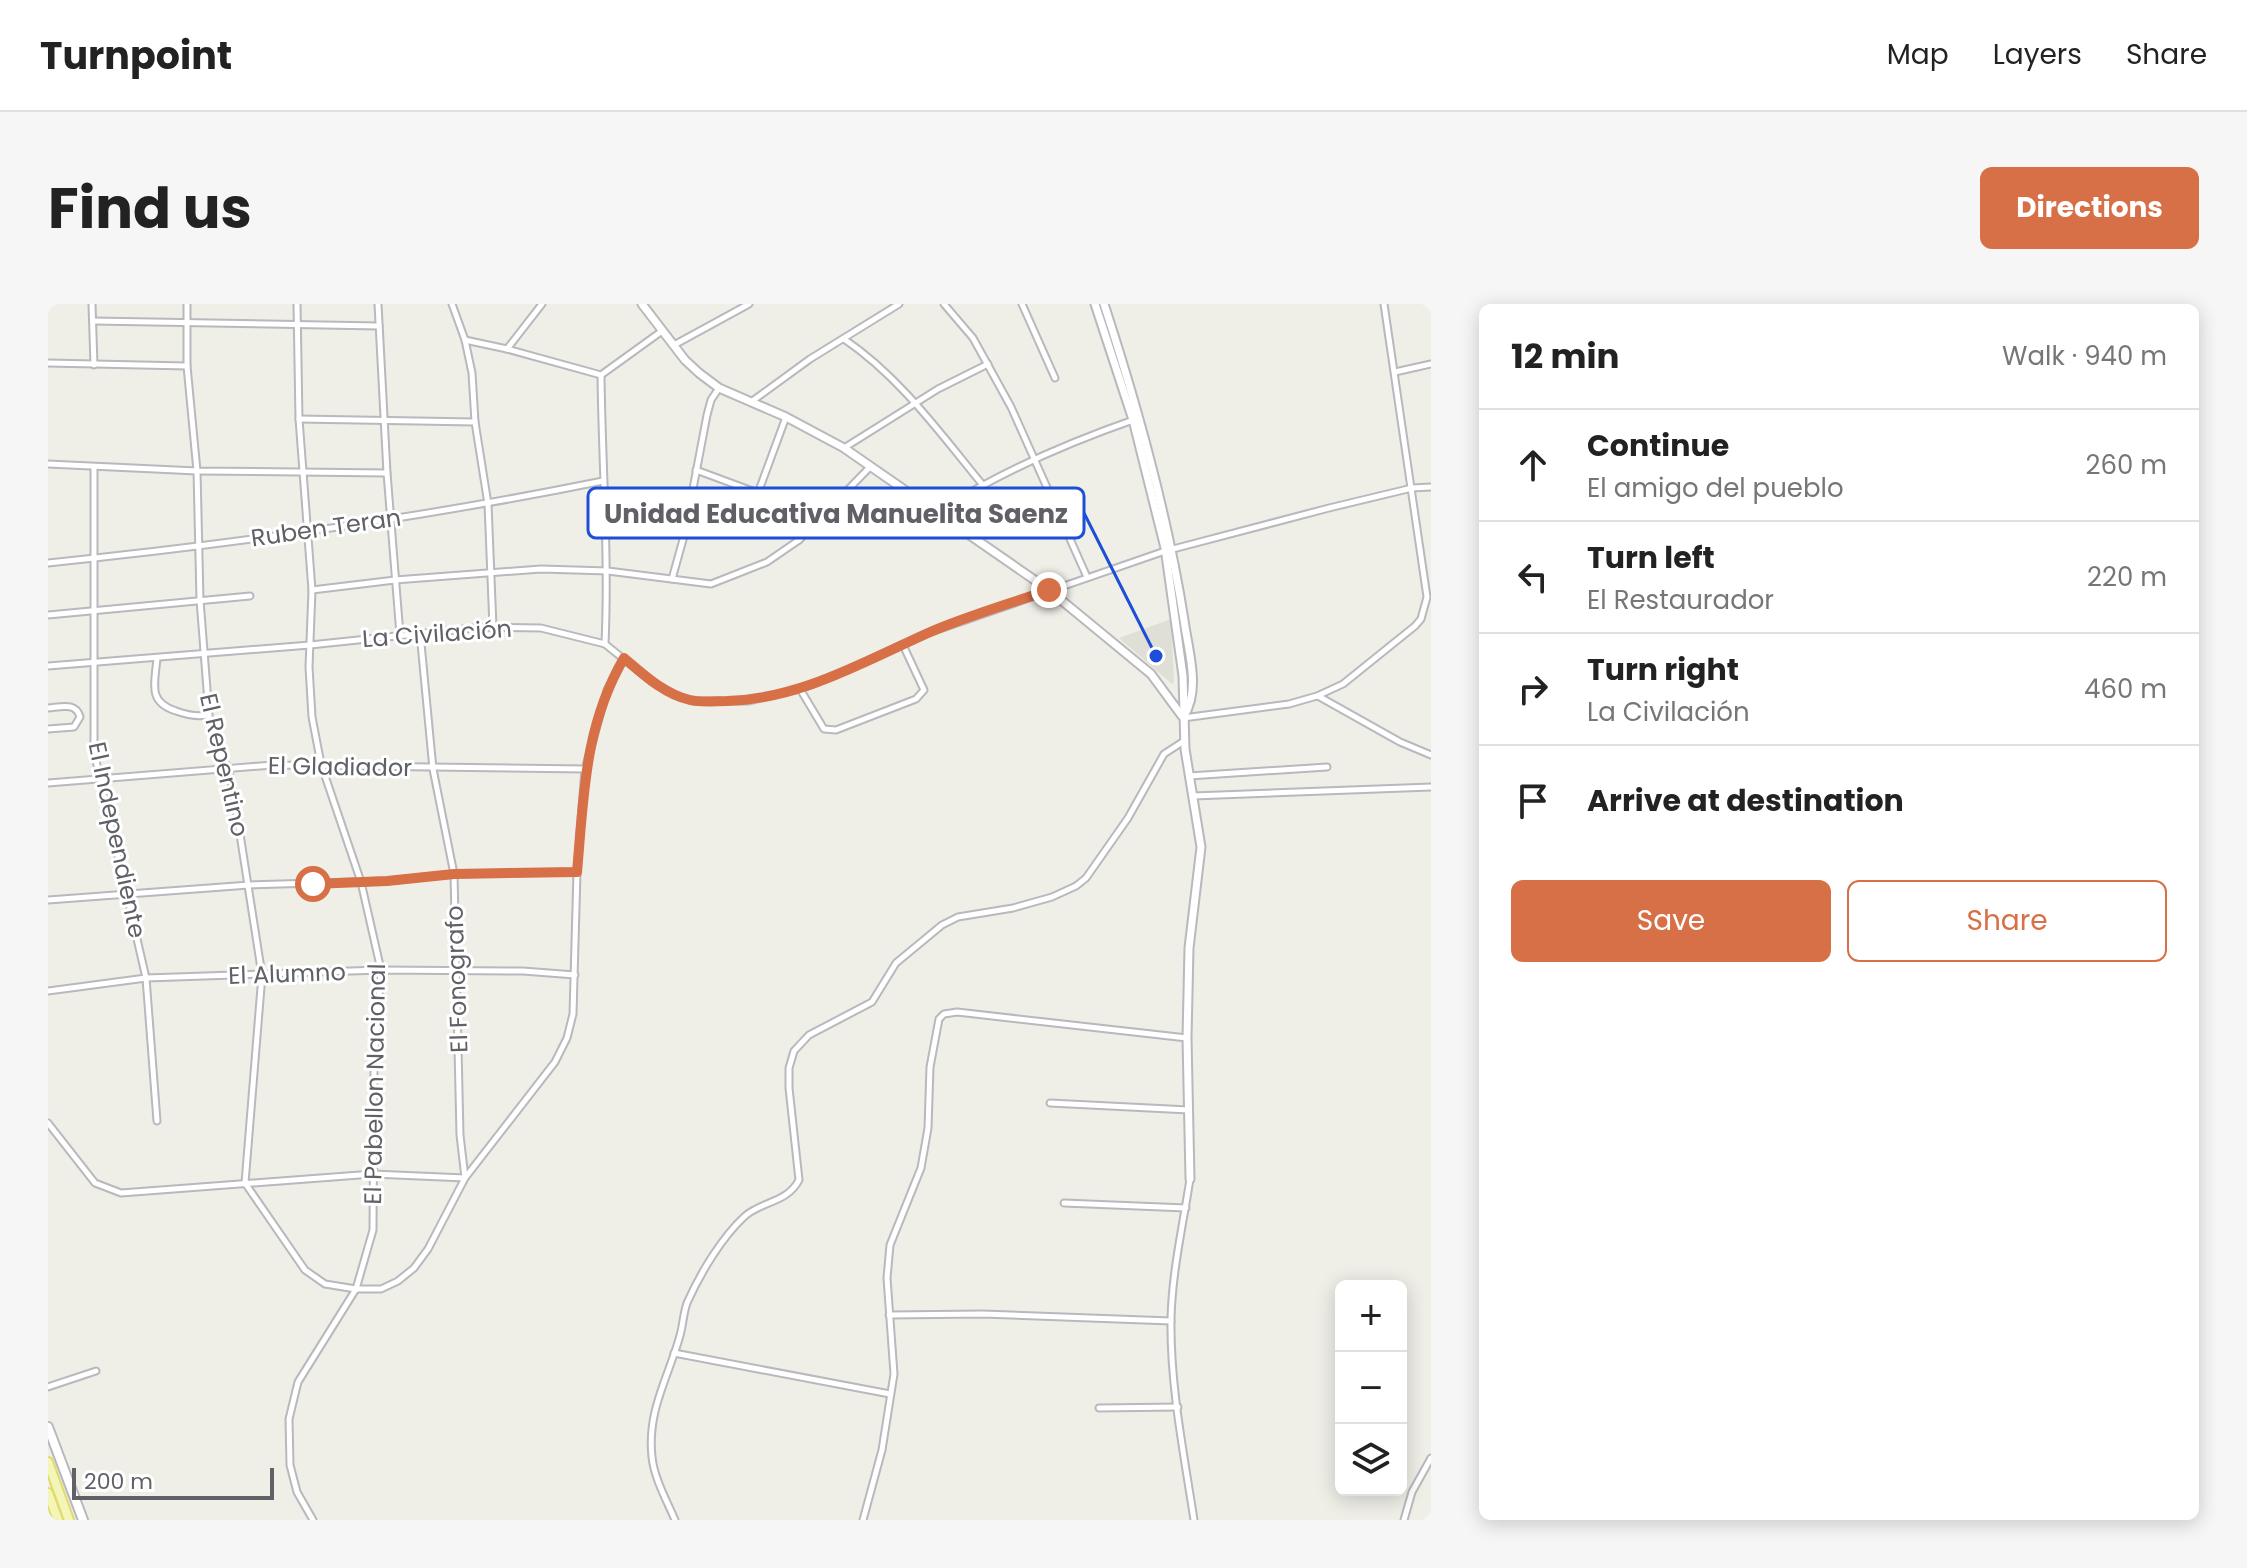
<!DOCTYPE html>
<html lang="en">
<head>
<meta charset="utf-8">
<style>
	:root { --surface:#fff; --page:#f6f6f6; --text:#222; --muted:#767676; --line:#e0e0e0; --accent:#d77047 }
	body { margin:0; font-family:Poppins,sans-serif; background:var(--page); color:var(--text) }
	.controls { position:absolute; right:24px; bottom:24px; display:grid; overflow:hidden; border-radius:12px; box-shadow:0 4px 20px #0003 }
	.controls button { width:72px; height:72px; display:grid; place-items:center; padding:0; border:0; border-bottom:2px solid var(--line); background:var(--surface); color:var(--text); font:40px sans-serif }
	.scale { position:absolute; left:24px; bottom:20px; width:202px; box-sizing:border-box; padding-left:8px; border:4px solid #5f6166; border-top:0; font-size:22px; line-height:28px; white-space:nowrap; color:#5f6166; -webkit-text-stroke:6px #fff; paint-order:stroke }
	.stop { position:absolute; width:24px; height:24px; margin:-18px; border:6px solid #d77047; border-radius:50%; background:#fff }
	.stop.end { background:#d77047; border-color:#fff; box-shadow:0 2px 8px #0008 }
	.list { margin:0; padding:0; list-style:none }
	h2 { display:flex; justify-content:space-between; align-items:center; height:104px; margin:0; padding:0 32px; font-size:34px }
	h2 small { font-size:26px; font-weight:400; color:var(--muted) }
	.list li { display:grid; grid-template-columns:52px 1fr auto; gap:24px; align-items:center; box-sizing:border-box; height:112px; padding:0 32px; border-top:2px solid var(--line) }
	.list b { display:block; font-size:30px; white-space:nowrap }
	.list p { margin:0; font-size:26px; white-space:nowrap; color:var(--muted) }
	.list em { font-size:26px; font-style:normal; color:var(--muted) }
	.actions { display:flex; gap:16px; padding:24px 32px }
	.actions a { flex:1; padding:18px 0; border:2px solid var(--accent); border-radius:12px; text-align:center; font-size:28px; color:var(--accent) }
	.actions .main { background:var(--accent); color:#fff }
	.icon { flex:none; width:44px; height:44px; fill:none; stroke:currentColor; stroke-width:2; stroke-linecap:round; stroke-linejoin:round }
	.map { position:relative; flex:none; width:1383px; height:1216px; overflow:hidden; border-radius:12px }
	header { display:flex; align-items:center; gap:48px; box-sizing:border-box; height:112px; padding:0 40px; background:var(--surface); border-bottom:2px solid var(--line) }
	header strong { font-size:38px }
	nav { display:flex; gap:44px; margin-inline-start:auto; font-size:28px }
	.intro { display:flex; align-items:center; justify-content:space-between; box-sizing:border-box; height:192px; padding:0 48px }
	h1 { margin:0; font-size:56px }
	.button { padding:20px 36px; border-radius:12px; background:var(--accent); color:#fff; font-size:28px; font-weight:700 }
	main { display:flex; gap:48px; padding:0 48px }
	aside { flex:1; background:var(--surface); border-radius:12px; box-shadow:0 4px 20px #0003 }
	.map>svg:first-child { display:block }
	.education { fill:#dfdfd6 }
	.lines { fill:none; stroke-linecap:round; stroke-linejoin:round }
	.minor-casing { stroke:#b8b8bd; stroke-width:9 }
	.tertiary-casing { stroke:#b8b8bd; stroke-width:11 }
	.secondary-casing { stroke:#b6b8bd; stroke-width:12 }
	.primary-casing { stroke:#e2da6e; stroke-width:12 }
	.minor { stroke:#fff; stroke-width:5 }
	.tertiary { stroke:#fff; stroke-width:7 }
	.secondary { stroke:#fff; stroke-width:8 }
	.primary { stroke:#f3f6b6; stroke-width:8 }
	.route { stroke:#d77047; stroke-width:10 }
	.labels { text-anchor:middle; stroke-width:6; stroke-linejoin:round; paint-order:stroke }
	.street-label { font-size:24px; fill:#5f6166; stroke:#fff }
	.leader { fill:none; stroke:#1d4ed8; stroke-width:3 }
	.callout-dot { fill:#1d4ed8; stroke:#fff; stroke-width:3 }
	.callout { fill:#fff; stroke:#1d4ed8; stroke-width:3 }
	.callout-label { font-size:26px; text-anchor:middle; font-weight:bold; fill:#5f6166 }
</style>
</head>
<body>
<header>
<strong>Turnpoint</strong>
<nav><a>Map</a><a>Layers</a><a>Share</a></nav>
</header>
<div class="intro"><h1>Find us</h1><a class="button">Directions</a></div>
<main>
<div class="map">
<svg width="1383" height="1216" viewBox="0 0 1383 1216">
	<rect width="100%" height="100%" fill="#efefe8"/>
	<polygon class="education" points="1123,315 1126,377 1124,380 1071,334"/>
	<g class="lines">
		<g class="minor-casing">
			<g id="minor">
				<polyline points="44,0 46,61"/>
				<polyline points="139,0 139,62 149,167 152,296 161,411 167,443 180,463 186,492 214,671 197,879"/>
				<polyline points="249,0 251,115 264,286 261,363 264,413 273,460 313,578 333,666 326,762 325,926 308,985 250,1078 241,1115 242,1161 249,1188 265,1216"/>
				<polyline points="330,0 339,169 352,331"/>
				<polyline points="404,0 417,36 424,69 427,118 440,200 445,323"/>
				<polyline points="896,0 925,34 963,103 1039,273"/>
				<polyline points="974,0 1007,74"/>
				<polyline points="45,17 331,22"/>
				<path d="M 796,35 C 852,73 892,129 934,180"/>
				<polyline points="417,36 459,45 553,71 614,27"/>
				<polyline points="626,41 701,0"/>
				<polyline points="459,45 494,0"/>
				<polyline points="0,59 139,62"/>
				<polyline points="1347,68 1383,60"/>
				<path d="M 553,71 C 554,161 561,250 557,340"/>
				<polyline points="703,98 762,55 851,0"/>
				<polyline points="251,115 427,118"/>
				<polyline points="796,144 890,85 940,60"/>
				<polyline points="0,160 149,167 339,169"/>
				<polyline points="46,163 46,448 98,674 109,817"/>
				<polyline points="648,166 710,189 751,236"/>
				<polyline points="710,189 738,113"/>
				<path d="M 890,208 C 951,168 1019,139 1088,115"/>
				<polyline points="1125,245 1281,204 1364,184 1383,183"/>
				<path d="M 0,259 C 186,240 372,214 555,177"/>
				<polyline points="624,275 636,232 659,111 663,96 671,84"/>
				<polyline points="264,286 347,276 493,265 560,267 663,280 719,258 751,236 822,163"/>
				<polyline points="0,311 202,292"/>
				<path d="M 109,354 C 107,379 99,398 128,407 C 139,411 149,413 160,411"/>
				<polyline points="0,362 262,341 435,323 493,324 557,340 603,377 629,392 645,397 700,397 752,385 788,371 883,328 1117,247"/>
				<polyline points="752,385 776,425 788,426 868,395 876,386 855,341"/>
				<polyline points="1270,392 1352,438 1383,451"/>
				<path d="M 0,404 C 13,403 28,398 32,413 L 26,423 L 0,425"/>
				<polyline points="1135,414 1241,400 1269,392 1295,380 1367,322 1373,315 1379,293 1336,0"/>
				<polyline points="1141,472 1279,463"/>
				<polyline points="0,479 225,461 537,465"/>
				<polyline points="1145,492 1383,483"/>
				<polyline points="0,596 201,581 339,577 406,570 529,568"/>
				<polyline points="0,687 98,674 333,666 475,667 527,671"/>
				<polyline points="1002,799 1141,806"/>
				<polyline points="0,819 47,879 73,889 325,870 417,874 507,758 519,734 525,710 529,568 537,465 559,386 576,354"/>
				<path d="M 1142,875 C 1135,921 1124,968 1123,1015 C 1122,1082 1136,1150 1146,1216"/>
				<polyline points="197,879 257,966 277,980 308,985 333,985 350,977 366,964 380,945 417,874 412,831 406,570 385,465 372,329"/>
				<polyline points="1016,899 1138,904"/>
				<polyline points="841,1011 935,1010 1123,1017"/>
				<polyline points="626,1049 842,1090"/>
				<polyline points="0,1083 48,1067"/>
				<polyline points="1051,1104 1130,1103"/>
				<path d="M 627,1216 C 619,1197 606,1174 604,1153 C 599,1108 619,1076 631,1035 C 635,1023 635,1010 639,999 C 652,970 673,934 697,912 C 714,897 739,899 751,876 L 741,784 L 741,764 L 746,747 L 761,731 L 824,698 L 848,659 L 894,621 L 910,613 L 965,604 L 1004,593 L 1028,582 L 1038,574 L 1080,514 L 1116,450 L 1136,437"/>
				<polyline points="815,1216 834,1146 846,1070 839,974 842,941 873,864 880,824 882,763 891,715 896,710 909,708 1139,734"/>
				<polyline points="1356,1216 1364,1188 1383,1154"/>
			</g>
		</g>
		<g class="tertiary-casing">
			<g id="tertiary">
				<polyline points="594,0 637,56 651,69 671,84 738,113 796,144 1001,286 1103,370 1134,412"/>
				<polyline points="1047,0 1085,116 1117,244 1135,372 1137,445 1153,543 1141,644 1139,734 1142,875"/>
				<path d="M 1056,0 C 1090,104 1119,208 1136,316 C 1140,346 1153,385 1136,412"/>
			</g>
		</g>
		<g class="secondary-casing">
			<polyline id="secondary" points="0,1123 35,1216"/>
		</g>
		<g class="primary-casing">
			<g id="primary">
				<polyline points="0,1158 21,1216"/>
				<polyline points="0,1189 10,1216"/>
			</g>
		</g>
		<use href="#minor" class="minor"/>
		<use href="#tertiary" class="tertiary"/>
		<use href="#secondary" class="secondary"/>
		<use href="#primary" class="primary"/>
	</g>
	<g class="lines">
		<path class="route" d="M 265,580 L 339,577 L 406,570 L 529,568 C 536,491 536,423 576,354 C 596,371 616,390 642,396 C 654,399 667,397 679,397 C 752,395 815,358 880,329 C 919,312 961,300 1001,286"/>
	</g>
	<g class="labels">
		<g class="street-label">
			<text transform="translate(278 224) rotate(-8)" y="8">Ruben Teran</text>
			<text transform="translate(389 330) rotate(-4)" y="8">La Civilación</text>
			<text transform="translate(176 461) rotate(77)" y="8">El Repentino</text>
			<text transform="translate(292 463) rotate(1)" y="8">El Gladiador</text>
			<text transform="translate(69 536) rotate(78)" y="8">El Independiente</text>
			<text transform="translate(239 670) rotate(-2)" y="8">El Alumno</text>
			<text transform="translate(409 675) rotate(-92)" y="8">El Fonografo</text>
			<text transform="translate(327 780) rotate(-89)" y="8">El Pabellon Nacional</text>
		</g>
	</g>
	<path class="leader" d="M1108 352L1036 209"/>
	<circle class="callout-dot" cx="1108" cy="352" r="8"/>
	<rect class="callout" x="540" y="184" width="496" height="50" rx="8"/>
	<g class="callout-label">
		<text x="788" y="219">Unidad Educativa Manuelita Saenz</text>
	</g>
</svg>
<div class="controls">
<button>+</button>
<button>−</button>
<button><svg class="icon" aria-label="layers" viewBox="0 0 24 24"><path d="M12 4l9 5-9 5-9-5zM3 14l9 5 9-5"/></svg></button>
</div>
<div class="scale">200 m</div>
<div class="stop" style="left:265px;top:580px"></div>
<div class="stop end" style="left:1001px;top:286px"></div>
</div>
<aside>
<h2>12 min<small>Walk · 940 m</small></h2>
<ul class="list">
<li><svg class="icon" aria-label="ahead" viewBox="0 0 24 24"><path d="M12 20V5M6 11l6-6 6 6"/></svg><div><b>Continue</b><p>El amigo del pueblo</p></div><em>260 m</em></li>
<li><svg class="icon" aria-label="left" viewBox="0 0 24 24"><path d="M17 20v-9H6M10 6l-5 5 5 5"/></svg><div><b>Turn left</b><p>El Restaurador</p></div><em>220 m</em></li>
<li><svg class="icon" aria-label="right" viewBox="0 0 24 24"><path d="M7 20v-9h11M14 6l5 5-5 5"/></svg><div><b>Turn right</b><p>La Civilación</p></div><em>460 m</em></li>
<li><svg class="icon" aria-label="arrive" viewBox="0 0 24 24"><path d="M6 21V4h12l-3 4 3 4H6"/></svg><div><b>Arrive at destination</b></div></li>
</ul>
<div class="actions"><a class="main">Save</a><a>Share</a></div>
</aside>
</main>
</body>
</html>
